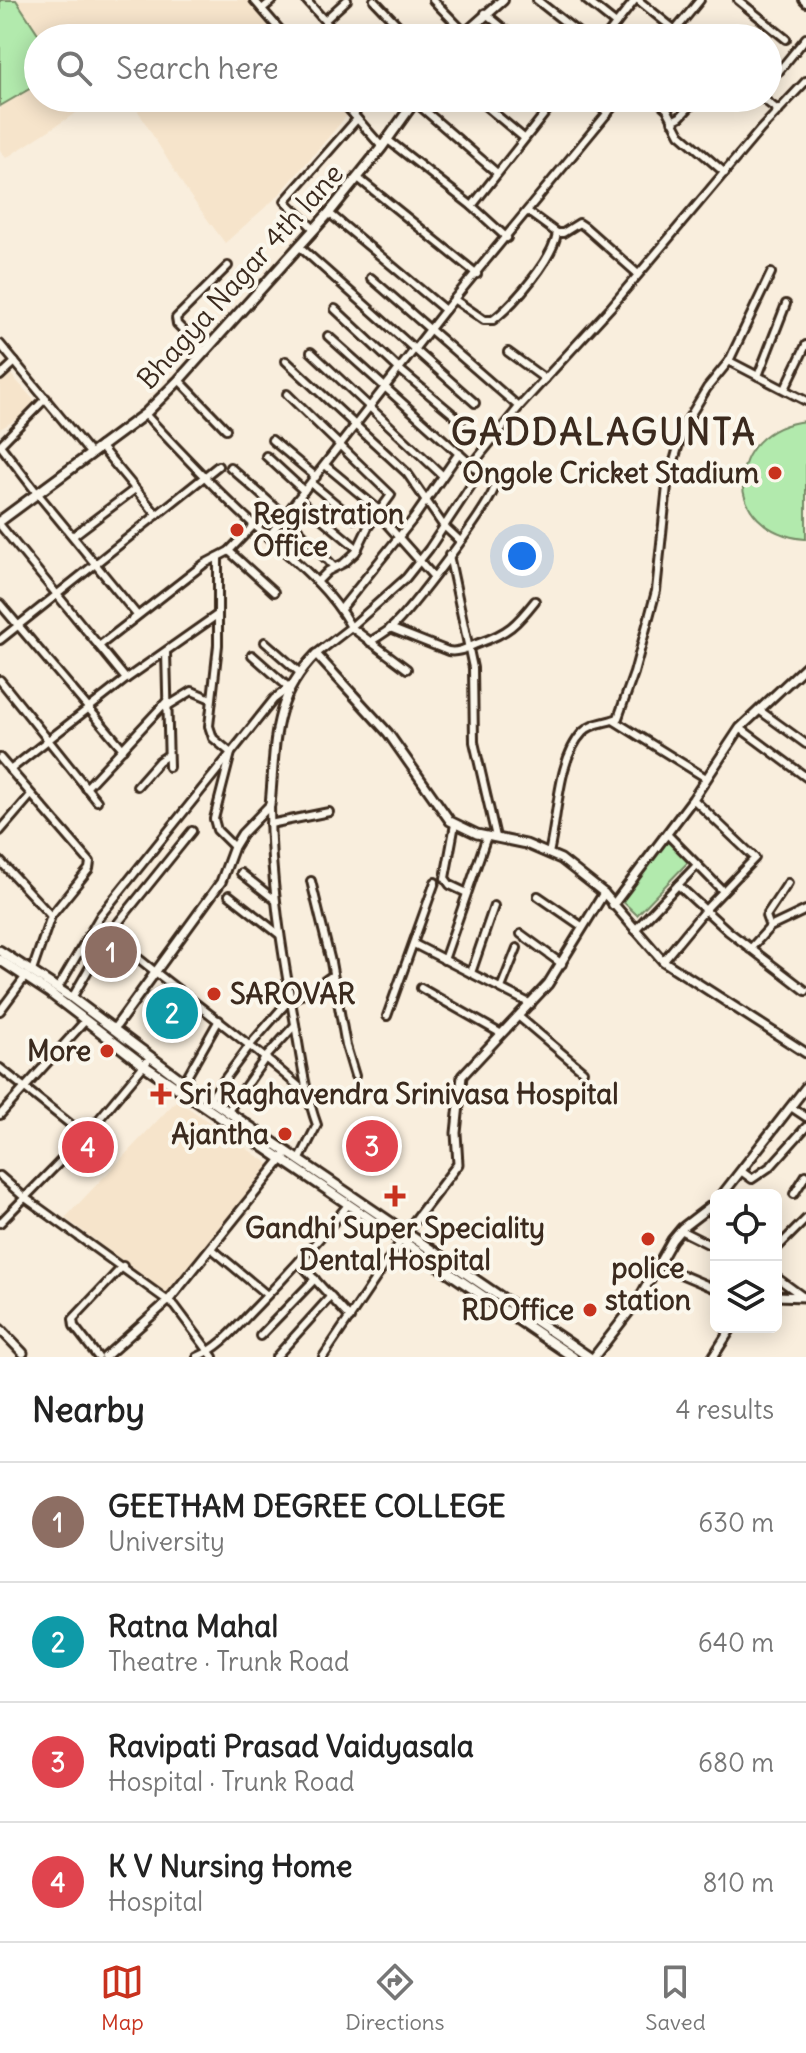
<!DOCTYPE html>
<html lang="en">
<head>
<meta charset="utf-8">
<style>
	:root { --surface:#fff; --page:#f2f2f2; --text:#222; --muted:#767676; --line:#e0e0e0; --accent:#c8321e }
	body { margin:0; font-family:Delius,sans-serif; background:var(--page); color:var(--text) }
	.controls { position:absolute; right:24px; bottom:24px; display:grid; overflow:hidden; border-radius:12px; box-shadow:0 4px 20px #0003 }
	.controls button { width:72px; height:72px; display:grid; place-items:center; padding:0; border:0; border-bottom:2px solid var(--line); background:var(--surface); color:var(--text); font:40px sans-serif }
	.you { position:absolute; left:522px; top:556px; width:28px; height:28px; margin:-20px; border:6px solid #fff; border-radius:50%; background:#1a73e8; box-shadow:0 0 0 12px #1a73e833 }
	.badge { display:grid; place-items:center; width:52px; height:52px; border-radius:50%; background:var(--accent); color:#fff; font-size:26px; font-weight:700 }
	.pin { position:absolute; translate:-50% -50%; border:4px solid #fff; box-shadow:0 2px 8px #0006 }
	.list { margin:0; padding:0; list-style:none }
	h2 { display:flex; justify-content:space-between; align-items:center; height:104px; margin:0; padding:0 32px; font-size:34px }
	h2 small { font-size:26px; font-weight:400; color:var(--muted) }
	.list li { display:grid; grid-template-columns:52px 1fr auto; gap:24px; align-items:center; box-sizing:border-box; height:120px; padding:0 32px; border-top:2px solid var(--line) }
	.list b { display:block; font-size:30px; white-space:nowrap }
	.list p { margin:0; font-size:26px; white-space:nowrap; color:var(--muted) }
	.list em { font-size:26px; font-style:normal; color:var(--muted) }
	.icon { flex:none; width:44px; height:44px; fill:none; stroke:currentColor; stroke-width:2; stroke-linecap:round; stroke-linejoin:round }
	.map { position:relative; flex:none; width:806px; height:1357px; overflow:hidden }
	.search { position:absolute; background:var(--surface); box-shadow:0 4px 20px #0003; left:24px; right:24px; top:24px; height:88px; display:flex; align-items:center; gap:20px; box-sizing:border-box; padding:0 28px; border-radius:44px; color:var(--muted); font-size:30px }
	.sheet { height:584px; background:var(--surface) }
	nav { display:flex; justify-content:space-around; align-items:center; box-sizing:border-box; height:112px; border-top:2px solid var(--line); background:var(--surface); font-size:22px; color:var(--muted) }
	nav a { display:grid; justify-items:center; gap:4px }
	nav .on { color:var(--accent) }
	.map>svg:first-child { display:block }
	.built { fill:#f6e4cb }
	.green { fill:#b2eaad; stroke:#768a66; stroke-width:2 }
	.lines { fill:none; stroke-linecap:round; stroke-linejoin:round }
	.minor-casing { stroke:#3b2a1e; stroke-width:12 }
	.tertiary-casing { stroke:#3b2a1e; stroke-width:13 }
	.secondary-casing { stroke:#3b2a1e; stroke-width:14 }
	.minor { stroke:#fbf7ec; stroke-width:6 }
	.tertiary { stroke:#fbf7ec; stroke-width:7 }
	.secondary { stroke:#fbf7ec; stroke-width:8 }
	.poi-dot { fill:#c8321e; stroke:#fbf7ec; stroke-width:3 }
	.labels { text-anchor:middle; stroke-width:8; stroke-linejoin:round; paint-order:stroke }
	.street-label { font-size:28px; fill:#3b2a1e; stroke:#fbf7ec }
	.poi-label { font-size:28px; font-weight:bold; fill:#3b2a1e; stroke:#fbf7ec; text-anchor:end }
	.district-label { font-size:36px; font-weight:bold; letter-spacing:2px; fill:#3b2a1e; stroke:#fbf7ec }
</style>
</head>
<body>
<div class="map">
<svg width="806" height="1357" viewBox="0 0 806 1357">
	<rect width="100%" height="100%" fill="#f9eedd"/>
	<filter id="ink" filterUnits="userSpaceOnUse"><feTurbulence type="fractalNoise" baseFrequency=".0125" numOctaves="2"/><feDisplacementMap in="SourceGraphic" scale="16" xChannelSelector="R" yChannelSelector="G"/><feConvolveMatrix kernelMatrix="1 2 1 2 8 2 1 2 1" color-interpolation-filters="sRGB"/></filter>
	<g filter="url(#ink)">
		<g class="built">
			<polygon points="0,0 252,0 285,38 38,38 38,98 99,98 6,158 0,150"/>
			<polygon points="130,98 338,98 350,112 278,196 225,243 188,193"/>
			<polygon points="0,362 39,406 0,429"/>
			<polygon points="177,1100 272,1166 168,1295 65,1218"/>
		</g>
		<g class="green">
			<polygon points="0,0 16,0 41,38 38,38 38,84 0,106"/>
			<path d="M 806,421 L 806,539 L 805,539 C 721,531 722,430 806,421 Z"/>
			<polygon points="669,832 692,858 637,915 617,896"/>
		</g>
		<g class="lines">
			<g class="minor-casing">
				<g id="minor">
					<polyline points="254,0 287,38"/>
					<polyline points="306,0 340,38"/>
					<polyline points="374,0 410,38"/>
					<polyline points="433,0 470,38"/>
					<polyline points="537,0 585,38"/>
					<polyline points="586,0 616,24"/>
					<polyline points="638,0 685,38"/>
					<polyline points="738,0 786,39"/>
					<polyline points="803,0 806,3"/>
					<polyline points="262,9 273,0"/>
					<polyline points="485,13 515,38"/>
					<polyline points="325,20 347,0"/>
					<polyline points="315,38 329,26"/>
					<polyline points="390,38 396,24"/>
					<polyline points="605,38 635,0"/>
					<polyline points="669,38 700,0"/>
					<polyline points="779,71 806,38"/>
					<polyline points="339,98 382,147"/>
					<polyline points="476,98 524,138"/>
					<polyline points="589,98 608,113"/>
					<polyline points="655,98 667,109 680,134 725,173"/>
					<polyline points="762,98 779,111"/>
					<polyline points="414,101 497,173"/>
					<polyline points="354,115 362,98"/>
					<polyline points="672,121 680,117 698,98"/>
					<polyline points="388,140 472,206 507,238"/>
					<polyline points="358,178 477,274"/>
					<polyline points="472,206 557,98"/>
					<polyline points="527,211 557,233 563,233 579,223 585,227 638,274"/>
					<polyline points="329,213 445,310"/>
					<polyline points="314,229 285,201 357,119"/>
					<polyline points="300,247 475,403"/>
					<polyline points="371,278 519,407"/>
					<path d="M 455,300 L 484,320 L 493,320 C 514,304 553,259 557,233"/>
					<polyline points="335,309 399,369 461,421"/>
					<path d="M 328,336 L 495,486 C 490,507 409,612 391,628 C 385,633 377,637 370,642"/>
					<polyline points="0,344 90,453"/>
					<polyline points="205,352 177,324 176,318 228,266"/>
					<polyline points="311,352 442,475"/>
					<polyline points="508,352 545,379"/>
					<polyline points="286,361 407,473 443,525 459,540"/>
					<polyline points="729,361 806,401"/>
					<polyline points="0,376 15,362"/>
					<polyline points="758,376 786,304"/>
					<polyline points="179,380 226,429"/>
					<polyline points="785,389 806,345"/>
					<polyline points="287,394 391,495 368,527 356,552 344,563 328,571 317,582"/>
					<polyline points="46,398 0,445 37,493 137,615"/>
					<path d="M 145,414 C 180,452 215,489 253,524 C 289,556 328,585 351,627 L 316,654"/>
					<polyline points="272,440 316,477"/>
					<polyline points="100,446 157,515"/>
					<polyline points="266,456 304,491"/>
					<polyline points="325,465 379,510"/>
					<polyline points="472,465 519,407 611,307 760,130 806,81"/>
					<polyline points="230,467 285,516 334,567"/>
					<polyline points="311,483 354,519"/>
					<polyline points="298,499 358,549"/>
					<polyline points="377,513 433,576"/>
					<polyline points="0,525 126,679"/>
					<polyline points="73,536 135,489"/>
					<polyline points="268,537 445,310 620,98"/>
					<polyline points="229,551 274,592"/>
					<polyline points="449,555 473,668 474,742 496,837"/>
					<polyline points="0,604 123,749"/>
					<polyline points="341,609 414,518 459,453"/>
					<path d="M 390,628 L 448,651 C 460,653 468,647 479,643 C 508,633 516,625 535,601"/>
					<polyline points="0,640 218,466"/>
					<polyline points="265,642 299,672"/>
					<polyline points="99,646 204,564 229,551 254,525"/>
					<polyline points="166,652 169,767"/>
					<polyline points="252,655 287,686"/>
					<polyline points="407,669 351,627 406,578 429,549 480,472"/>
					<polyline points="0,680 97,801"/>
					<polyline points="166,707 192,691 211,699"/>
					<polyline points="759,710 806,744"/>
					<polyline points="613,720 706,778"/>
					<polyline points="740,728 806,777"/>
					<polyline points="0,758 90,862 89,869 51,916 32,971"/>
					<polyline points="10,770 126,679 217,615"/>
					<polyline points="137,786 159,761 168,755"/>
					<polyline points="86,788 166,702"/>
					<path d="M 270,805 C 270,879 282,952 295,1024 C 301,1059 305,1092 317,1125 L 299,1161"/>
					<polyline points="270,824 329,812"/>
					<polyline points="455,824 445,878 450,885 467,893"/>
					<polyline points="0,831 31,795"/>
					<polyline points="667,834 723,891"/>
					<polyline points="234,847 217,830 214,819 231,753 274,699 291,686"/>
					<path d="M 549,853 C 558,818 557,759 583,732 C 593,722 607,723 618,718 L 634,673 L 656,591 L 667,486 L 684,426 L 707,388 L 729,361 L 771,273"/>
					<polyline points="0,861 51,916"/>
					<polyline points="241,873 275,900"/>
					<polyline points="311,881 331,962 346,1046 355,1076"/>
					<polyline points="788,883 766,916 770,927 806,910"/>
					<polyline points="678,885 728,931 806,991"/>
					<polyline points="229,895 280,935"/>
					<polyline points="538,896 583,927"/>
					<polyline points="635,930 697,865"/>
					<path d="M 109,934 C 173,989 243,1036 306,1093"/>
					<polyline points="521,934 562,964"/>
					<polyline points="414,944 531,1004"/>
					<polyline points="750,949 770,927"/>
					<polyline points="444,960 487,836"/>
					<polyline points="663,961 705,910 755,858 693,799"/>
					<polyline points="471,973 494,906"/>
					<polyline points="58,988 100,916 231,753 213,738 209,726 218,645 218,557"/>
					<polyline points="421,988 500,1033"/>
					<polyline points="501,988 517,948"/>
					<polyline points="72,998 109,934 192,831"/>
					<polyline points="0,1011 26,976"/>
					<polyline points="387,1016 435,882"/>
					<polyline points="518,1016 583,1071"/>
					<polyline points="0,1068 85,1136"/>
					<polyline points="184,1082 219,1020"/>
					<polyline points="210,1099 250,1045 290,999 309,992 333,975"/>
					<polyline points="791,1107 806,1117"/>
					<polyline points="228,1111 266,1057 295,1025"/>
					<polyline points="0,1115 85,1021"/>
					<polyline points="741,1171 752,1179 771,1166 806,1127"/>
					<polyline points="0,1176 24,1197 175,1306 213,1357"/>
					<polyline points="794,1194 806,1175"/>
					<polyline points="709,1209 716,1218"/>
					<polyline points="0,1223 85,1136 150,1058"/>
					<polyline points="680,1230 716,1248"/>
					<polyline points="211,1248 267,1295"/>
					<polyline points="776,1249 806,1219"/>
					<polyline points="299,1262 350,1318"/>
					<polyline points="659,1265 716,1289"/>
					<polyline points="776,1277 802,1296"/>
					<polyline points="260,1336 315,1279"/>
					<polyline points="98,1357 74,1326 73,1319 123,1266"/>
					<path d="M 197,1357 C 221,1348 239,1324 257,1306 C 289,1273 319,1240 348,1205"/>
					<polyline points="276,1357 331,1296"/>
					<polyline points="323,1357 401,1241"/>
				</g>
			</g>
			<g class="tertiary-casing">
				<g id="tertiary">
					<polyline points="613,905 693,799 740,728 806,666"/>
					<path d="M 114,1029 L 221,882 L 234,847 L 242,834 L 270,805 C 276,745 270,701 316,654 L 388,733 L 450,821 L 477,834 L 526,844 L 561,859 L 604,893 L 663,961 L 806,1053"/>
					<polyline points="722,1195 806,1087"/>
					<polyline points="404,1235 458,1164 456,1133 462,1076 548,984 604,893"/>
					<polyline points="776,1296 806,1297"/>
					<polyline points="0,1329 23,1353"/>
					<polyline points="105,1357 168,1301 287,1153"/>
					<polyline points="594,1357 639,1299 672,1240 682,1228 716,1202"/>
					<polyline points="713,1357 732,1327"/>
				</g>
			</g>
			<g class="secondary-casing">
				<g id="secondary">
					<polyline points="460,38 503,0"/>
					<polyline points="0,521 145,414 179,380 329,213 382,147 417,98"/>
					<polyline points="0,951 72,998 184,1082 589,1357"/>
					<polyline points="0,960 50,993 145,1066 573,1357"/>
				</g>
			</g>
			<use href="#minor" class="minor"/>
			<use href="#tertiary" class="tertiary"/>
			<use href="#secondary" class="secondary"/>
		</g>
	</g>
	<g class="poi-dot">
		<circle cx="775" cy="473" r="8"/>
		<circle cx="237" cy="530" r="8"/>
		<circle cx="214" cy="994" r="8"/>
		<circle cx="107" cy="1051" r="8"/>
		<path d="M157 1082h8v8h8v8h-8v8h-8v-8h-8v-8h8z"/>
		<circle cx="285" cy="1134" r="8"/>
		<path d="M391 1184h8v8h8v8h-8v8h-8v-8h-8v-8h8z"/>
		<circle cx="648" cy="1239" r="8"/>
		<circle cx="590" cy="1310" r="8"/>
	</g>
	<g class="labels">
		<g class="street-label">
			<text transform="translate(240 276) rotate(-48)" y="10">Bhagya Nagar 4th lane</text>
		</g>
		<g class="poi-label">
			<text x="759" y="483">Ongole Cricket Stadium</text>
			<text x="253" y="524" text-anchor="start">Registration<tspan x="253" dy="32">Office</tspan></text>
			<text x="230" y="1004" text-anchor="start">SAROVAR</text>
			<text x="91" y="1061">More</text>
			<text x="179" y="1104" text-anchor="start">Sri Raghavendra Srinivasa Hospital</text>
			<text x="269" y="1144">Ajantha</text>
			<text x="395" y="1238" text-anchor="middle">Gandhi Super Speciality<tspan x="395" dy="32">Dental Hospital</tspan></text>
			<text x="648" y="1278" text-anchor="middle">police<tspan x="648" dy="32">station</tspan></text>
			<text x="574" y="1320">RDOffice</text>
		</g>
		<g class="district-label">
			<text x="604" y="445">GADDALAGUNTA</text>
		</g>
	</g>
</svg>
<div class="controls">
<button><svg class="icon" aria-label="locate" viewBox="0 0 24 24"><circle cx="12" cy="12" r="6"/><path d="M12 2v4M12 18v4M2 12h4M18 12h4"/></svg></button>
<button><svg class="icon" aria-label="layers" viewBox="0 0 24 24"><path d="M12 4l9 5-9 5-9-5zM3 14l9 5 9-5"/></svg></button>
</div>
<div class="you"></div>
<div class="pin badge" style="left:111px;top:952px;background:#8d6e63">1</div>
<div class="pin badge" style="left:172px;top:1013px;background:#0f9aa8">2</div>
<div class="pin badge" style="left:372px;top:1146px;background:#e0444e">3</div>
<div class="pin badge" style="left:88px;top:1147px;background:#e0444e">4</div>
<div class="search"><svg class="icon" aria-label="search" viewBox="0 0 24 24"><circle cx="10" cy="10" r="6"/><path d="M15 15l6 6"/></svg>Search here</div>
</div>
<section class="sheet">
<h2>Nearby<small>4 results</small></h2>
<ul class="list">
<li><span class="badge" style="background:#8d6e63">1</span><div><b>GEETHAM DEGREE COLLEGE</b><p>University</p></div><em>630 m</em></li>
<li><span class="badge" style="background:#0f9aa8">2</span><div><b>Ratna Mahal</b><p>Theatre · Trunk Road</p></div><em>640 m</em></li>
<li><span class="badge" style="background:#e0444e">3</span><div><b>Ravipati Prasad Vaidyasala</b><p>Hospital · Trunk Road</p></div><em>680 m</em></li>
<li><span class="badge" style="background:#e0444e">4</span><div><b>K V Nursing Home</b><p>Hospital</p></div><em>810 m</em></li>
</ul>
</section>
<nav>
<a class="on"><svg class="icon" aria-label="map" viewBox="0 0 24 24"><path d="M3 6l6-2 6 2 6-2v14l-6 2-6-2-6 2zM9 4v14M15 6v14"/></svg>Map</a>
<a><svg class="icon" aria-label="directions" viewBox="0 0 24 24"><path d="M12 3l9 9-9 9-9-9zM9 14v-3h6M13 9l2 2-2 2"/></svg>Directions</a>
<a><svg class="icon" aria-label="saved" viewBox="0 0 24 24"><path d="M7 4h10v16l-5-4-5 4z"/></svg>Saved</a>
</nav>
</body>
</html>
